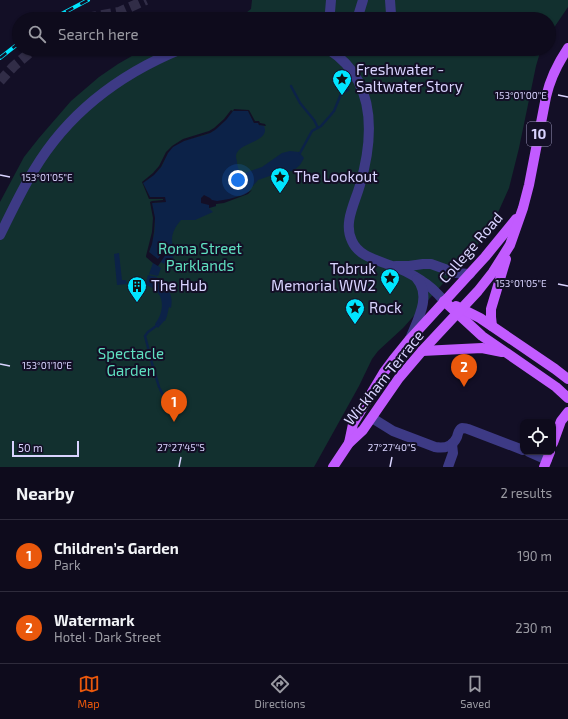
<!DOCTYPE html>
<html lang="en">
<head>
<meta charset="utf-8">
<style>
	:root { --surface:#0e0b1c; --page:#1c1929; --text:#f1f3f6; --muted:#9b9ba3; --line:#2e2b3b; --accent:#ea580c }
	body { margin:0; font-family:"Exo 2",sans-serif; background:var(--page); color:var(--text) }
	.controls { position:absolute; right:12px; bottom:12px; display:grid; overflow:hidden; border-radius:8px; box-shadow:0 1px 3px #0004 }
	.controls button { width:36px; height:36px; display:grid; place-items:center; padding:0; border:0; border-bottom:1px solid var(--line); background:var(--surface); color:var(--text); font:20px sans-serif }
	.scale { position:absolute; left:12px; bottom:10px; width:67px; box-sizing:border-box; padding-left:4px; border:2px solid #d9d4ff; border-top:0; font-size:11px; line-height:14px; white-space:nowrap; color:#d9d4ff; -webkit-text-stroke:3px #130f26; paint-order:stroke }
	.you { position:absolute; left:238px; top:180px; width:14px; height:14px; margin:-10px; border:3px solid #fff; border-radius:50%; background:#1a73e8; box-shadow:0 0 0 6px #1a73e833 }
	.badge { display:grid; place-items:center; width:26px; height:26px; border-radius:50%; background:var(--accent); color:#fff; font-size:13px; font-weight:700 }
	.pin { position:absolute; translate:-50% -33px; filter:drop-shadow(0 1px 2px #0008) }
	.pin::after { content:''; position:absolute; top:21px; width:14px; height:12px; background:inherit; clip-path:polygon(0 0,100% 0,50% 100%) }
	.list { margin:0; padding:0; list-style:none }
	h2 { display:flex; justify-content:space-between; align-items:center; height:52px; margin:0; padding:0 16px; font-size:17px }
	h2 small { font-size:13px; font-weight:400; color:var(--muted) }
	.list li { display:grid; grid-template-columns:26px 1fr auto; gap:12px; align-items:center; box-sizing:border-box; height:72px; padding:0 16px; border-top:1px solid var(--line) }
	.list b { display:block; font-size:15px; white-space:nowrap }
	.list p { margin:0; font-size:13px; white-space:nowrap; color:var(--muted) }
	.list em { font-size:13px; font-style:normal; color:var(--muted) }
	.icon { flex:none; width:22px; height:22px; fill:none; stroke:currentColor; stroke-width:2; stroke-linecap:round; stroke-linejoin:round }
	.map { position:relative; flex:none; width:568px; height:467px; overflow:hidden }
	.search { position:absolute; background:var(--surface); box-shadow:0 1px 3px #0004; left:12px; right:12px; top:12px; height:44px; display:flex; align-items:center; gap:10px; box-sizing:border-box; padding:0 14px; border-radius:22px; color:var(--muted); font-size:15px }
	.sheet { height:196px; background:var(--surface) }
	nav { display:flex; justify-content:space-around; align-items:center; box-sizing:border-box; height:56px; border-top:1px solid var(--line); background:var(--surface); font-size:11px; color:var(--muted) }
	nav a { display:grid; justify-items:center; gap:2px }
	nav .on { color:var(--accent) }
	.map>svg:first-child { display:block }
	.green { fill:#12302f }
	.water { fill:#0c2248 }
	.pier { fill:#130f26 }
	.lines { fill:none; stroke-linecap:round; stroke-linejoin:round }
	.stream { stroke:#0c2248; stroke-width:2.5 }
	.minor-tunnel { stroke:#312d47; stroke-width:10; stroke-dasharray:10 5; stroke-linecap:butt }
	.minor { stroke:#3d3a85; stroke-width:10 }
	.major { stroke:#c25bff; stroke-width:10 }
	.rail-casing { stroke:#00e5ff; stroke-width:4 }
	.rail { stroke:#130f26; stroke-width:2.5; stroke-dasharray:8; stroke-linecap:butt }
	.ticks { fill:none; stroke:#d9d4ff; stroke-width:1.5 }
	.labels { text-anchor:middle; stroke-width:4; stroke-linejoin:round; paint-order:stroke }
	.shield { fill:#130f26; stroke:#9e99be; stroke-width:1 }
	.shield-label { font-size:14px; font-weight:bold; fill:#d9d4ff }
	.poi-label { font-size:15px; fill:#d9d4ff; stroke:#130f26; text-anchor:start }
	.street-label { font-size:15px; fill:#d9d4ff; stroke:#130f26 }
	.park-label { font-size:15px; fill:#5fe0c0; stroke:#130f26 }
	.ticks-label { font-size:10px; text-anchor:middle; fill:#d9d4ff; stroke:#130f26; stroke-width:4; stroke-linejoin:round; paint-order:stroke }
</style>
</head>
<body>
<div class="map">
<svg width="568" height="467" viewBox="0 0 568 467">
	<rect width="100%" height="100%" fill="#130f26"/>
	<g class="green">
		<polygon points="252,0 568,0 568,7 549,35 549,19 238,19 251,9"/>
		<polygon points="144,49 541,49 536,66 519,148 509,188 492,226 475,248 403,328 378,351 372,359 359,386 314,467 0,467 0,202 24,157 39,138 71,101 99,77 118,64"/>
	</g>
	<g class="water">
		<path d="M 233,111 L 248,111 L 254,123 L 258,123 L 259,125 L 264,126 C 271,142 239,142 236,155 C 236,156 236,159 237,161 C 237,166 238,169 241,173 L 245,173 L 262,167 L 282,153 L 290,151 L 299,152 L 304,158 L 300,165 L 293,171 L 281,172 L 258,180 L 247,193 L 216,204 L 216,206 L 209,208 L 213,212 L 195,220 L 181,220 C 176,226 172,232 172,240 C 172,250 176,256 170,265 L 166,260 L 164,264 L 161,262 L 158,266 L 161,268 L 158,276 L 149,274 L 153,263 L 149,259 C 149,250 152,243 154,235 C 156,224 154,213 152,203 L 165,202 L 165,197 L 150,197 L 143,183 C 150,178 157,173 162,166 C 165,160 167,152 173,147 C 182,139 197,138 208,134 C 218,129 227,119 233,111 Z"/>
		<polygon points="119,253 122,280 126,280 127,284 117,285 114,254"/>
		<path d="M 148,275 L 157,277 L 157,279 C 167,287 174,294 171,308 L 169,307 L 167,316 L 165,321 L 164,321 L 158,328 L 155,324 C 166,310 165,290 145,285 Z"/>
	</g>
	<g class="pier">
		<polygon points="234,109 249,110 255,121 259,121 260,123 265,124 266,126 259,125 258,123 254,123 248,111 233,111 226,120 215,130 210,133 184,141 173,147 168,153 161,167 154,175 143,183 150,197 165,197 166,202 152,203 155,218 154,232 152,244 149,252 158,259 165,249 168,251 173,243 175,246 175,249 174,248 169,255 166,254 158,266 153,263 146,257 146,256 152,232 153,218 150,202 152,201 163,200 163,199 149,199 142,182 153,173 159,166 166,152 172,146 183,139 209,131 214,128 224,119 231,110 233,111"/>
		<polygon points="252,190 248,194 224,203 216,204 216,206 209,208 209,205 201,203 201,198 204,195 210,198 212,200 217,201 229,199 240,196"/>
	</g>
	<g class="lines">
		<g class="stream">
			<polyline points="366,85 372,88"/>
			<polyline points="291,86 300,103 314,120 318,128"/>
			<polyline points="300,153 312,131 321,126 329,117 334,111 341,94 348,90"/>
			<polyline points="159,324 148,332 145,336 153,367 159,387"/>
			<polyline points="160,389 165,399"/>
		</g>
		<g class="minor-tunnel">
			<polyline points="87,19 92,17 119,12 146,0"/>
			<polyline points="0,81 14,66 34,49"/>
		</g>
		<g class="minor">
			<polyline points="390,0 391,14 390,19"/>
			<polyline points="328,19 330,12 331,0"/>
			<polyline points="360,19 359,13 363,0"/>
			<path d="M 328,49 C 377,80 374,136 360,185 C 355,203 343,223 352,241 C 359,257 378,260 392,266 C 402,269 413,275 422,281 C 431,286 438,294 444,301"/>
			<path d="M 0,235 C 11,213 21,191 34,170 C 68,113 120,74 181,49"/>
			<polyline points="396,266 409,266 423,264 431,264 456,273 470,274"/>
			<path d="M 410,339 C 417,321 432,296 417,279"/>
			<path d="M 372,418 L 393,431 L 435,447 C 445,449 453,446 457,437 C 458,434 458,430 462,428 C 464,428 466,428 468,429 L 523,450"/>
			<polyline points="529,452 547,460"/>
			<polyline points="448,467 453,453 452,444"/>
		</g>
		<g class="major">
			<polyline points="444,301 482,336 556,387 568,398"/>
			<polyline points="456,306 480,318 555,369 568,379"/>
			<polyline points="492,326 491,317 491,309 506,259"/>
			<polyline points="422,351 482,348 502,352"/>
			<polyline points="349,443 353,424 384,372 393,360 410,339 485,257 516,219"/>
			<polyline points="553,443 561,421 568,412"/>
			<path d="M 333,467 L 349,443 L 363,430 L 399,378 L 422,351 L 478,291 L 493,272 L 510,245 L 523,208 L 529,185 L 546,97 C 550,79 558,63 568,48"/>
			<polyline points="544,467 550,452"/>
		</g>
		<g class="rail-casing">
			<g id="rail">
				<polyline points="52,19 88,0"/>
				<polyline points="0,58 19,43"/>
			</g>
		</g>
		<use href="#rail" class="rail"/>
	</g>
	<path class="ticks" d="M 558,95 L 568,97M 0,175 L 10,177M 558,284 L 568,286M 0,364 L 10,366M 179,467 L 181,457M 390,467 L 392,457"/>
	<defs>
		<g id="sight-pin" transform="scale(1)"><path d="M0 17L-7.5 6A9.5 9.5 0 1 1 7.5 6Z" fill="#00e5ff" stroke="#130f26"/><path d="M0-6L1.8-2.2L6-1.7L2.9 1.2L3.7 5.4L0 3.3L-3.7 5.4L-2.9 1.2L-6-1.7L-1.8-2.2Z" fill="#111"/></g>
		<g id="building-pin" transform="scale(1)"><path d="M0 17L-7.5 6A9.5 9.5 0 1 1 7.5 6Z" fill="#00e5ff" stroke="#130f26"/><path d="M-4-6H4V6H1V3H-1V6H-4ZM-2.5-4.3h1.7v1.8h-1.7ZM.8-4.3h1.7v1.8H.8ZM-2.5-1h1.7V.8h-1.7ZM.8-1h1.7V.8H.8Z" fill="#111"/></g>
	</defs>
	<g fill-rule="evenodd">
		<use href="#sight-pin" x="342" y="79"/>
		<use href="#sight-pin" x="280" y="177"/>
		<use href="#sight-pin" x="390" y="278"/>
		<use href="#building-pin" x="137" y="286"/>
		<use href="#sight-pin" x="355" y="308"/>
	</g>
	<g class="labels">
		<rect class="shield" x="527" y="122" width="24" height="24" rx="3"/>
		<g class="shield-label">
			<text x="539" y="139">10</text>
		</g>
		<g class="poi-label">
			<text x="356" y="75">Freshwater -<tspan x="356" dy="17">Saltwater Story</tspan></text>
			<text x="294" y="182">The Lookout</text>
			<text x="376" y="274" text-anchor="end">Tobruk<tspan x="376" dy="17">Memorial WW2</tspan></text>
			<text x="151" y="291">The Hub</text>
			<text x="369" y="313">Rock</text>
		</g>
		<g class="street-label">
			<text transform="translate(471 248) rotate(-49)" y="5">College Road</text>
			<text transform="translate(384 378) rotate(-51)" y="5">Wickham Terrace</text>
		</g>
		<g class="park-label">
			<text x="200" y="254">Roma Street<tspan x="200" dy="17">Parklands</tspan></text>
			<text x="131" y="359">Spectacle<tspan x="131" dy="17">Garden</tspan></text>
		</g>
	</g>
	<g class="ticks-label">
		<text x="521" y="99">153°01'00"E</text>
		<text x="47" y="181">153°01'05"E</text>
		<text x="521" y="287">153°01'05"E</text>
		<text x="47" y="369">153°01'10"E</text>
		<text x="181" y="451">27°27'45"S</text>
		<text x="392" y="451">27°27'40"S</text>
	</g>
</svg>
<div class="controls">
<button><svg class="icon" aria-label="locate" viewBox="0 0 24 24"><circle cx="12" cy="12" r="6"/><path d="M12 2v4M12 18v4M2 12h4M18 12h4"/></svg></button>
</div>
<div class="scale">50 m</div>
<div class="you"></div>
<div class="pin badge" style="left:174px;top:422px">1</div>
<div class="pin badge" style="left:464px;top:387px">2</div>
<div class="search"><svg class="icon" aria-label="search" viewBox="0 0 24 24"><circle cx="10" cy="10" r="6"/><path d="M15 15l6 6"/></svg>Search here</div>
</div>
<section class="sheet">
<h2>Nearby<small>2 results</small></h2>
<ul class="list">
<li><span class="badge">1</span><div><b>Children’s Garden</b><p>Park</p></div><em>190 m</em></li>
<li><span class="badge">2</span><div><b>Watermark</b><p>Hotel · Dark Street</p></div><em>230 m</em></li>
</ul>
</section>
<nav>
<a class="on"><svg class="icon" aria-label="map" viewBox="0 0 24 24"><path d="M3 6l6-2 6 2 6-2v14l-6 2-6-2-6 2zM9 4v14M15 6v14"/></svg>Map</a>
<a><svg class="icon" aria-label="directions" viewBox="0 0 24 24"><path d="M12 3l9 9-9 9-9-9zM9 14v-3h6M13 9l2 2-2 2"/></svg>Directions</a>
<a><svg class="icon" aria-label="saved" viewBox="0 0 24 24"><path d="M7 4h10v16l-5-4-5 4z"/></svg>Saved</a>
</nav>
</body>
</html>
